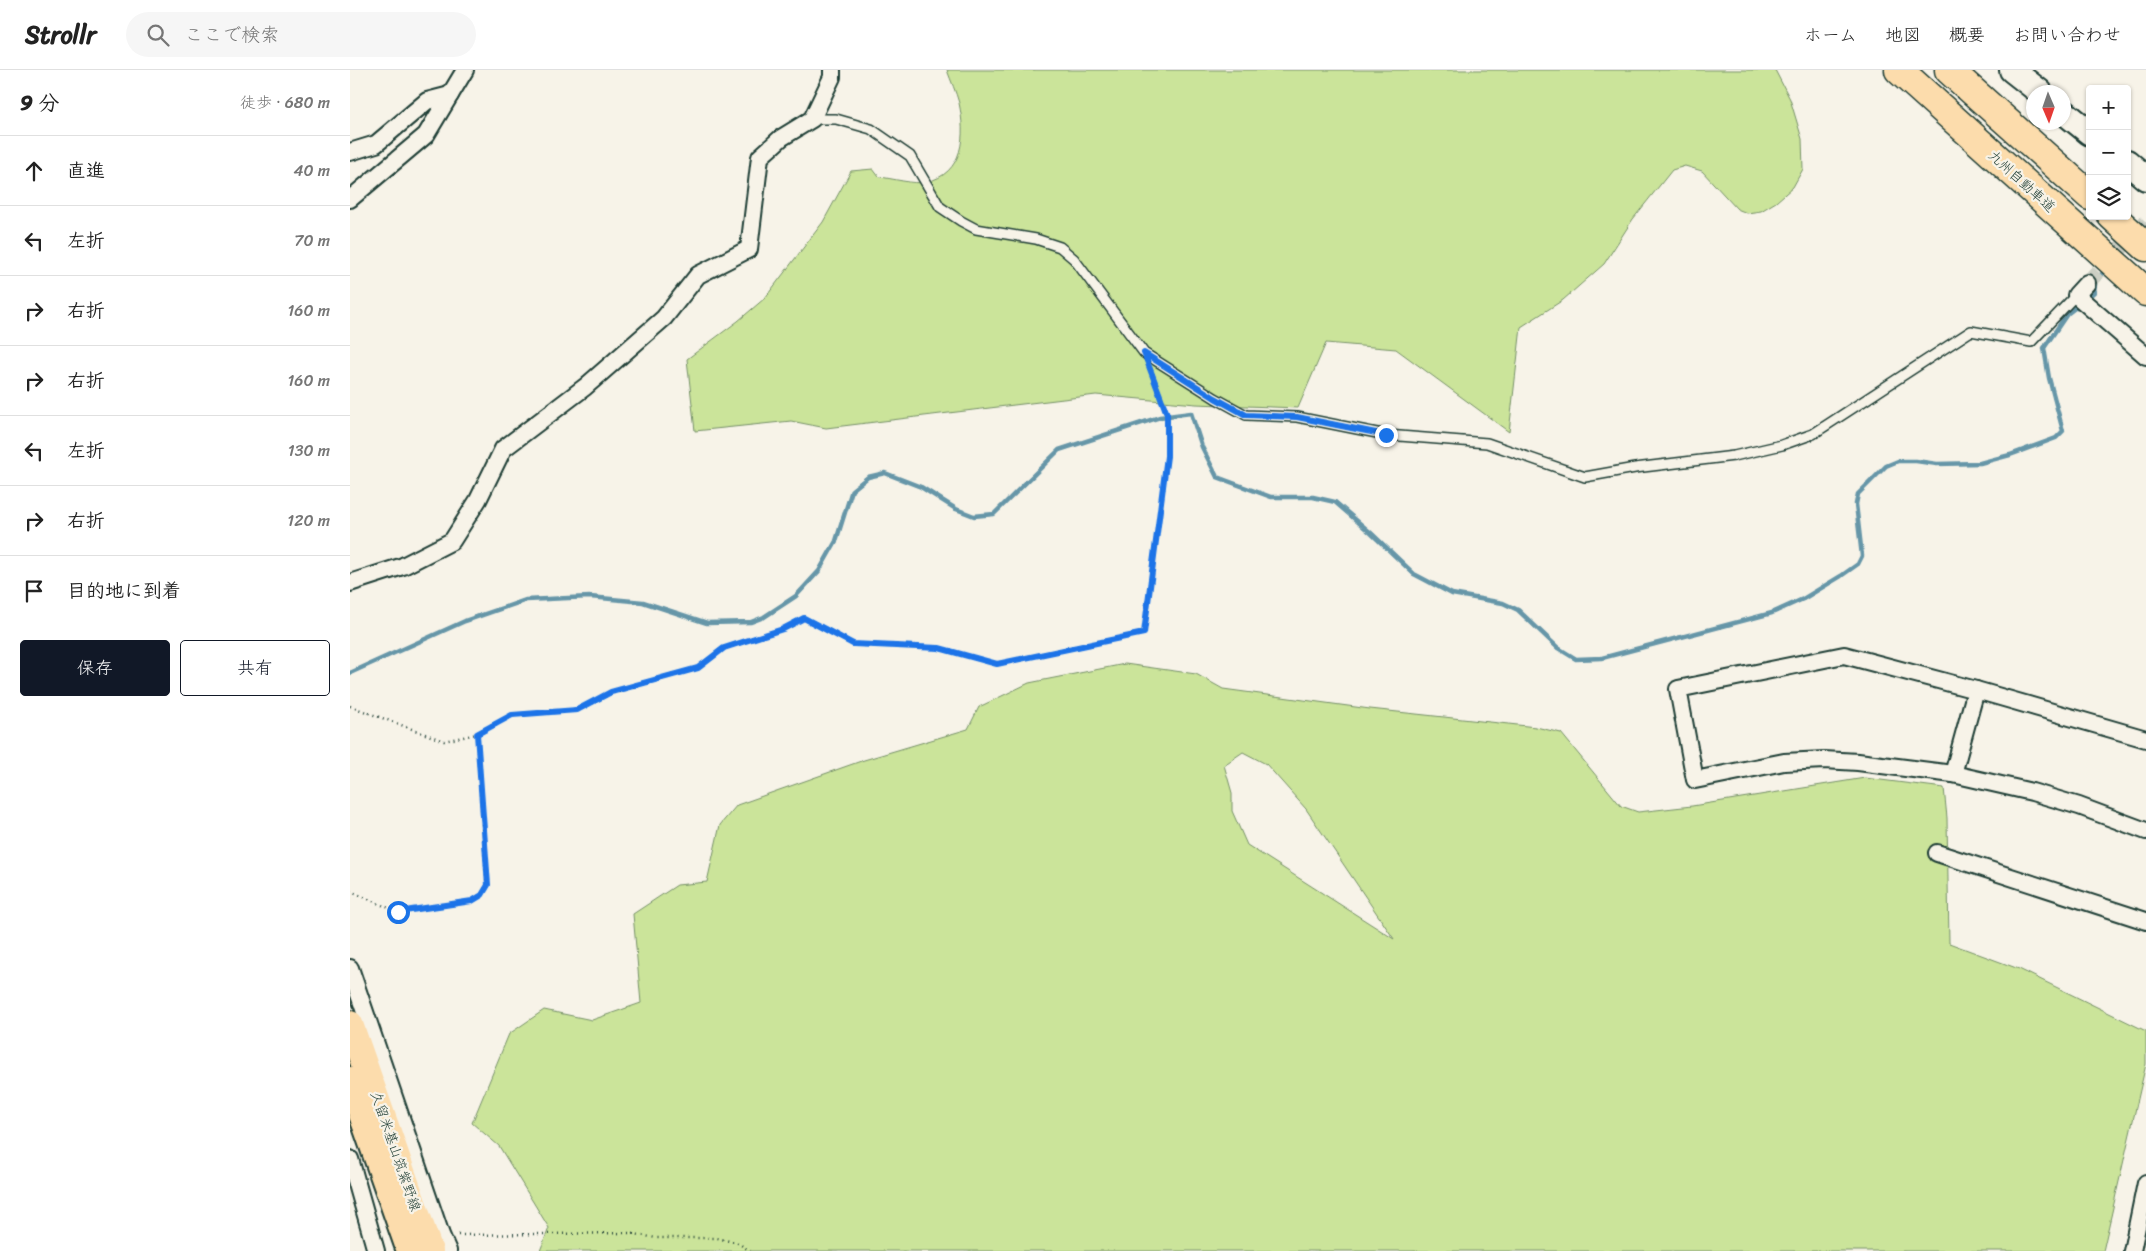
<!DOCTYPE html>
<html lang="ja">
<head>
<meta charset="utf-8">
<style>
	:root { --surface:#fff; --page:#f6f6f6; --text:#222; --muted:#767676; --line:#e0e0e0; --accent:#111827 }
	body { margin:0; font-family:Sriracha,"Klee One",sans-serif; background:var(--page); color:var(--text) }
	.controls { position:absolute; right:15px; top:15px; display:grid; overflow:hidden; border-radius:5px; box-shadow:0 1px 4px #0004 }
	.controls button { width:45px; height:45px; display:grid; place-items:center; padding:0; border:0; border-bottom:1px solid var(--line); background:var(--surface); color:var(--text); font:25px sans-serif }
	.compass { position:absolute; left:1676px; top:15px; width:45px; height:45px; border-radius:50%; background:var(--surface); box-shadow:0 1px 4px #0004; rotate:178deg }
	.stop { position:absolute; width:15px; height:15px; margin:-11px; border:4px solid #1a73e8; border-radius:50%; background:#fff }
	.stop.end { background:#1a73e8; border-color:#fff; box-shadow:0 1px 5px #0008 }
	.list { margin:0; padding:0; list-style:none }
	h2 { display:flex; justify-content:space-between; align-items:center; height:65px; margin:0; padding:0 20px; font-size:21px }
	h2 small { font-size:16px; font-weight:400; color:var(--muted) }
	.list li { display:grid; grid-template-columns:32px 1fr auto; gap:15px; align-items:center; box-sizing:border-box; height:70px; padding:0 20px; border-top:1px solid var(--line) }
	.list b { display:block; font-size:19px; white-space:nowrap }
	.list em { font-size:16px; font-style:normal; color:var(--muted) }
	.actions { display:flex; gap:10px; padding:15px 20px }
	.actions a { flex:1; padding:11px 0; border:1px solid var(--accent); border-radius:5px; text-align:center; font-size:18px; color:var(--accent) }
	.actions .main { background:var(--accent); color:#fff }
	.icon { flex:none; width:28px; height:28px; fill:none; stroke:currentColor; stroke-width:2; stroke-linecap:round; stroke-linejoin:round }
	.map { position:relative; flex:none; width:1796px; height:1181px; overflow:hidden }
	header { display:flex; align-items:center; gap:30px; box-sizing:border-box; height:70px; padding:0 25px; background:var(--surface); border-bottom:1px solid var(--line) }
	header strong { font-size:24px }
	nav { display:flex; gap:28px; margin-inline-start:auto; font-size:18px }
	.search { width:350px; height:45px; background:var(--page); display:flex; align-items:center; gap:12px; box-sizing:border-box; padding:0 18px; border-radius:28px; color:var(--muted); font-size:19px }
	main { display:flex }
	aside { flex:1; background:var(--surface) }
	.map>svg:first-child { display:block }
	.green { fill:#cbe49a; stroke:#759067; fill-rule:evenodd }
	.lines { fill:none; stroke-linecap:round; stroke-linejoin:round }
	.stream { stroke:#6696a8; stroke-width:4.5 }
	.minor-tunnel { stroke:#cccfc4; stroke-width:16; stroke-dasharray:16 8; stroke-linecap:butt }
	.service-casing { stroke:#1f3d34; stroke-width:12 }
	.minor-casing { stroke:#1f3d34; stroke-width:20 }
	.secondary-casing { stroke:#1f3d34; stroke-width:28 }
	.primary-casing { stroke:#1f3d34; stroke-width:30 }
	.motorway-casing { stroke:#1f3d34; stroke-width:31 }
	.path { stroke:#1f3d34; stroke-width:2.5; stroke-dasharray:1 4; stroke-linecap:butt }
	.service { stroke:#f7f3e8; stroke-width:9 }
	.minor { stroke:#f7f3e8; stroke-width:16 }
	.secondary { stroke:#f7f3e8; stroke-width:24 }
	.primary { stroke:#fcdcac; stroke-width:26 }
	.motorway { stroke:#fcdcac; stroke-width:28 }
	.route { stroke:#1a73e8; stroke-width:6 }
	.labels { text-anchor:middle; stroke-width:4.5; stroke-linejoin:round; paint-order:stroke }
	.street-label { font-size:14px; fill:#1f3d34; stroke:#f7f3e8 }
</style>
</head>
<body>
<header>
<strong>Strollr</strong>
<div class="search"><svg class="icon" aria-label="search" viewBox="0 0 24 24"><circle cx="10" cy="10" r="6"/><path d="M15 15l6 6"/></svg>ここで検索</div>
<nav><a>ホーム</a><a>地図</a><a>概要</a><a>お問い合わせ</a></nav>
</header>
<main>
<aside>
<h2>9 分<small>徒歩 · 680 m</small></h2>
<ul class="list">
<li><svg class="icon" aria-label="ahead" viewBox="0 0 24 24"><path d="M12 20V5M6 11l6-6 6 6"/></svg><div><b>直進</b></div><em>40 m</em></li>
<li><svg class="icon" aria-label="left" viewBox="0 0 24 24"><path d="M17 20v-9H6M10 6l-5 5 5 5"/></svg><div><b>左折</b></div><em>70 m</em></li>
<li><svg class="icon" aria-label="right" viewBox="0 0 24 24"><path d="M7 20v-9h11M14 6l5 5-5 5"/></svg><div><b>右折</b></div><em>160 m</em></li>
<li><svg class="icon" aria-label="right" viewBox="0 0 24 24"><path d="M7 20v-9h11M14 6l5 5-5 5"/></svg><div><b>右折</b></div><em>160 m</em></li>
<li><svg class="icon" aria-label="left" viewBox="0 0 24 24"><path d="M17 20v-9H6M10 6l-5 5 5 5"/></svg><div><b>左折</b></div><em>130 m</em></li>
<li><svg class="icon" aria-label="right" viewBox="0 0 24 24"><path d="M7 20v-9h11M14 6l5 5-5 5"/></svg><div><b>右折</b></div><em>120 m</em></li>
<li><svg class="icon" aria-label="arrive" viewBox="0 0 24 24"><path d="M6 21V4h12l-3 4 3 4H6"/></svg><div><b>目的地に到着</b></div></li>
</ul>
<div class="actions"><a class="main">保存</a><a>共有</a></div>
</aside>
<div class="map">
<svg width="1796" height="1181" viewBox="0 0 1796 1181">
	<rect width="100%" height="100%" fill="#f7f3e8"/>
	<filter id="ink" filterUnits="userSpaceOnUse"><feTurbulence type="fractalNoise" baseFrequency=".02" numOctaves="2"/><feDisplacementMap in="SourceGraphic" scale="10" xChannelSelector="R" yChannelSelector="G"/><feConvolveMatrix kernelMatrix="1 2 1 2 8 2 1 2 1" color-interpolation-filters="sRGB"/></filter>
	<g filter="url(#ink)">
		<g class="green">
			<path d="M 597,0 L 1425,0 L 1440,29 L 1452,69 L 1453,99 L 1443,117 L 1426,132 L 1411,141 L 1397,143 L 1387,139 L 1352,101 L 1335,96 L 1322,100 L 1283,149 L 1254,194 L 1213,230 L 1171,257 L 1159,362 L 1046,279 L 976,273 L 948,338 L 846,334 L 746,325 L 476,358 L 441,351 L 345,361 L 337,289 L 388,251 L 415,228 L 473,152 L 501,101 L 523,99 L 529,107 C 541,108 565,115 576,112 C 614,104 616,65 609,33 C 606,22 601,11 597,0 Z"/>
			<path d="M 775,594 L 846,604 L 873,619 L 1020,639 L 1186,657 L 1211,663 L 1271,736 L 1288,742 L 1342,736 L 1515,708 L 1594,718 L 1597,748 L 1599,873 L 1669,899 L 1796,961 L 1796,994 L 1753,1181 L 190,1181 L 199,1158 L 149,1076 L 122,1053 L 159,964 L 194,940 L 242,950 L 291,933 L 283,844 L 327,815 L 357,812 L 370,755 L 387,735 L 514,690 L 618,659 L 629,637 L 679,613 ZM 893,682 L 916,694 L 956,739 L 1044,869 L 897,775 L 882,741 L 882,723 L 874,695 Z"/>
		</g>
		<g class="lines">
			<g class="stream">
				<polyline points="1736,229 1744,222 1746,208 1759,199"/>
				<polyline points="0,603 115,551 176,530 240,527 293,532 357,553 401,552 414,547 446,526 469,501 486,471 502,420 518,407 535,403 571,417 606,439 624,446 644,444 709,380 810,347 841,343 852,377 867,407 921,427 963,427 985,432 1021,463 1064,504 1102,524 1153,533 1168,540 1208,578 1226,589 1252,588 1422,543 1453,529 1491,506 1508,494 1512,486 1506,434 1508,424 1536,396 1548,391 1566,391 1587,394 1630,393 1660,385 1706,368 1713,361 1699,308 1694,278 1717,244 1730,234"/>
			</g>
			<polyline class="minor-tunnel" points="1737,213 1796,152"/>
			<g class="service-casing">
				<polyline id="service" points="462,49 486,49 521,59 560,86 590,137 611,151 626,159 686,169 710,177 724,189 794,283 865,328 896,345 947,347 1037,365 1137,373 1235,407 1285,398 1384,386 1432,375 1463,364 1621,261 1681,272 1726,225"/>
			</g>
			<g class="minor-casing">
				<g id="minor">
					<polyline points="0,82 26,74 77,31 100,25"/>
					<polyline points="0,129 76,65 115,0"/>
					<polyline points="1737,213 1726,225 1796,286"/>
					<polyline points="0,513 53,496 102,471 128,430 153,379 235,317 314,248 348,205 399,179 410,87 431,68 462,49 482,7 482,0"/>
					<polyline points="1796,669 1626,620 1494,585 1328,619 1345,710 1434,692 1474,690 1508,692 1603,704 1682,722 1729,736 1796,761"/>
					<polyline points="1603,704 1626,620"/>
					<polyline points="1587,783 1796,851"/>
					<polyline points="0,898 91,1165 98,1181"/>
					<polyline points="0,1089 26,1181"/>
					<polyline points="1782,1181 1796,1113"/>
				</g>
			</g>
			<g class="secondary-casing">
				<g id="secondary">
					<polyline points="1662,0 1690,22"/>
					<polyline points="1714,42 1740,63"/>
					<polyline points="1777,92 1796,108"/>
				</g>
			</g>
			<g class="primary-casing">
				<g id="primary">
					<polyline points="0,954 80,1181"/>
					<polyline points="0,1010 60,1181"/>
				</g>
			</g>
			<g class="motorway-casing">
				<g id="motorway">
					<polyline points="1549,0 1796,222"/>
					<polyline points="1599,0 1740,126"/>
					<polyline points="1762,146 1796,177"/>
				</g>
			</g>
			<g class="path">
				<polyline points="0,636 94,671 127,664 162,645 227,640 261,623 348,598 374,578 433,559 454,548 503,574 589,578 647,594 794,563 817,386 817,344 801,301"/>
				<polyline points="0,821 48,842 122,831 132,825 137,815 127,664"/>
				<polyline points="108,1165 279,1163 306,1168 367,1168 388,1173 400,1181"/>
			</g>
			<use href="#service" class="service"/>
			<use href="#minor" class="minor"/>
			<use href="#secondary" class="secondary"/>
			<use href="#primary" class="primary"/>
			<use href="#motorway" class="motorway"/>
		</g>
	</g>
	<g class="lines" filter="url(#ink)">
		<polyline class="route" points="48,842 122,831 132,825 138,815 127,664 162,645 227,640 261,622 348,598 374,578 433,559 454,548 503,574 589,578 647,594 794,563 817,386 817,344 794,283 865,328 896,345 947,347 1036,365"/>
	</g>
	<g class="labels">
		<g class="street-label">
			<text transform="translate(1672 111) rotate(42)" y="5">九州自動車道</text>
			<text transform="translate(46 1081) rotate(71)" y="5">久留米基山筑紫野線</text>
		</g>
	</g>
</svg>
<div class="controls">
<button>+</button>
<button>−</button>
<button><svg class="icon" aria-label="layers" viewBox="0 0 24 24"><path d="M12 4l9 5-9 5-9-5zM3 14l9 5 9-5"/></svg></button>
</div>
<svg class="compass" viewBox="-18 -18 36 36"><path d="M0-13l5 13h-10z" fill="#e53935"/><path d="M0 13l5-13h-10z" fill="#767676"/></svg>
<div class="stop" style="left:48px;top:842px"></div>
<div class="stop end" style="left:1036px;top:365px"></div>
</div>
</main>
</body>
</html>
